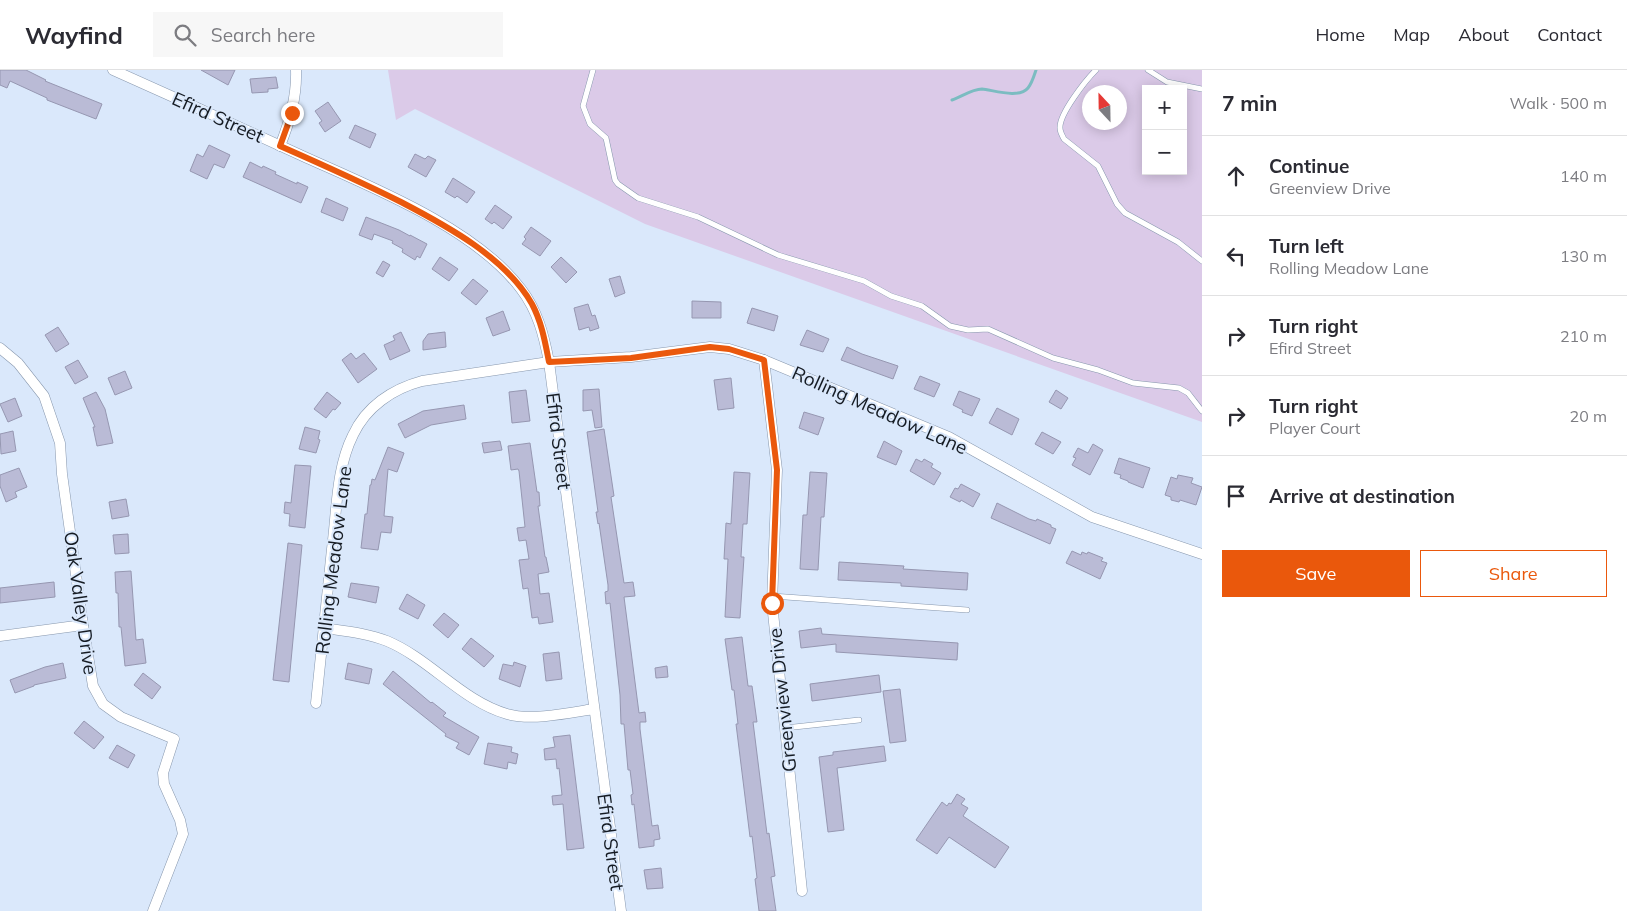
<!DOCTYPE html>
<html lang="en">
<head>
<meta charset="utf-8">
<style>
	:root { --surface:#fff; --page:#f7f7f7; --text:#2b2b33; --muted:#7c7c81; --line:#e1e1e2; --accent:#ea580c }
	body { margin:0; font-family:Mulish,sans-serif; background:var(--page); color:var(--text) }
	.controls { position:absolute; right:15px; top:15px; display:grid; overflow:hidden; border-radius:0px; box-shadow:0 2px 12px #0003 }
	.controls button { width:45px; height:45px; display:grid; place-items:center; padding:0; border:0; border-bottom:1px solid var(--line); background:var(--surface); color:var(--text); font:25px sans-serif }
	.compass { position:absolute; left:1082px; top:15px; width:45px; height:45px; border-radius:50%; background:var(--surface); box-shadow:0 2px 12px #0003; rotate:338deg }
	.stop { position:absolute; width:15px; height:15px; margin:-11px; border:4px solid #ea580c; border-radius:50%; background:#fff }
	.stop.end { background:#ea580c; border-color:#fff; box-shadow:0 1px 5px #0008 }
	.list { margin:0; padding:0; list-style:none }
	h2 { display:flex; justify-content:space-between; align-items:center; height:65px; margin:0; padding:0 20px; font-size:21px }
	h2 small { font-size:16px; font-weight:400; color:var(--muted) }
	.list li { display:grid; grid-template-columns:32px 1fr auto; gap:15px; align-items:center; box-sizing:border-box; height:80px; padding:0 20px; border-top:1px solid var(--line) }
	.list b { display:block; font-size:19px; white-space:nowrap }
	.list p { margin:0; font-size:16px; white-space:nowrap; color:var(--muted) }
	.list em { font-size:16px; font-style:normal; color:var(--muted) }
	.actions { display:flex; gap:10px; padding:15px 20px }
	.actions a { flex:1; padding:11px 0; border:1px solid var(--accent); border-radius:0px; text-align:center; font-size:18px; color:var(--accent) }
	.actions .main { background:var(--accent); color:#fff }
	.icon { flex:none; width:28px; height:28px; fill:none; stroke:currentColor; stroke-width:2; stroke-linecap:round; stroke-linejoin:round }
	.map { position:relative; flex:none; width:1202px; height:841px; overflow:hidden }
	header { display:flex; align-items:center; gap:30px; box-sizing:border-box; height:70px; padding:0 25px; background:var(--surface); border-bottom:1px solid var(--line) }
	header strong { font-size:24px }
	nav { display:flex; gap:28px; margin-inline-start:auto; font-size:18px }
	.search { width:350px; height:45px; background:var(--page); display:flex; align-items:center; gap:12px; box-sizing:border-box; padding:0 18px; border-radius:0px; color:var(--muted); font-size:19px }
	main { display:flex }
	aside { flex:1; background:var(--surface) }
	.map>svg:first-child { display:block }
	.green { fill:#dbcae8; fill-rule:evenodd }
	.lines { fill:none; stroke-linecap:round; stroke-linejoin:round }
	.stream { stroke:#7bbcc1; stroke-width:3 }
	.building { fill:#babbd6; stroke:#9697b1 }
	.lane-casing { stroke:#8797ad; stroke-width:6 }
	.street-casing { stroke:#8797ad; stroke-width:11 }
	.lane { stroke:#fff; stroke-width:5 }
	.street { stroke:#fff; stroke-width:10 }
	.route { stroke:#ea580c; stroke-width:6 }
	.labels { text-anchor:middle; stroke-width:4; stroke-linejoin:round; paint-order:stroke }
	.street-label { font-size:19px; fill:#151b23; stroke:#dae8fb }
</style>
</head>
<body>
<header>
<strong>Wayfind</strong>
<div class="search"><svg class="icon" aria-label="search" viewBox="0 0 24 24"><circle cx="10" cy="10" r="6"/><path d="M15 15l6 6"/></svg>Search here</div>
<nav><a>Home</a><a>Map</a><a>About</a><a>Contact</a></nav>
</header>
<main>
<div class="map">
<svg width="1202" height="841" viewBox="0 0 1202 841">
	<rect width="100%" height="100%" fill="#dae8fb"/>
	<path class="green" d="M 388,0 L 1202,0 L 1202,352 L 645,154 L 415,39 L 396,50 ZM 1146,19 L 1183,19 L 1183,101 L 1146,101 ZM 1090,22 L 1120,22 L 1120,52 L 1090,52 Z"/>
	<g class="lines">
		<path class="stream" d="M 952,30 C 961,27 972,19 982,19 C 993,20 1019,29 1028,18 C 1032,13 1034,6 1036,0"/>
	</g>
	<g class="building">
		<polygon points="0,0 26,0 46,10 45,11 102,34 96,49 47,30 47,28 10,11 7,18 0,15"/>
		<polygon points="201,0 235,0 228,15"/>
		<polygon points="276,7 278,18 268,19 268,22 252,23 250,9"/>
		<polygon points="328,32 341,51 325,62 319,53 322,51 315,41"/>
		<polygon points="355,55 376,64 370,78 349,68"/>
		<polygon points="209,75 230,85 224,98 214,94 207,109 190,101 197,84 203,87"/>
		<polygon points="415,84 425,89 428,86 436,90 426,107 408,97"/>
		<polygon points="250,92 262,98 263,96 276,102 275,104 297,114 297,112 308,117 301,133 243,107"/>
		<polygon points="453,108 475,122 467,133 457,126 455,128 445,122"/>
		<polygon points="326,128 348,138 343,151 321,142"/>
		<polygon points="495,135 512,147 503,159 494,152 492,154 485,149"/>
		<polygon points="366,147 399,160 410,166 410,165 427,174 420,188 417,186 415,190 402,182 403,179 392,173 393,171 374,164 372,170 359,165"/>
		<polygon points="531,157 551,171 540,186 522,174 526,169 524,167"/>
		<polygon points="440,187 458,199 449,211 432,199"/>
		<polygon points="561,187 577,202 566,213 551,197"/>
		<polygon points="383,191 390,195 383,207 376,203"/>
		<polygon points="620,206 625,223 615,227 609,209"/>
		<polygon points="473,209 488,221 476,235 461,223"/>
		<polygon points="692,231 721,232 721,248 692,248"/>
		<polygon points="588,234 592,246 595,245 599,258 590,261 589,257 579,260 574,238"/>
		<polygon points="752,238 778,246 774,261 747,253"/>
		<polygon points="503,241 510,260 493,266 486,248"/>
		<polygon points="58,257 69,274 56,282 45,265"/>
		<polygon points="807,260 829,269 823,282 800,275"/>
		<polygon points="401,262 410,281 390,290 384,275 395,270 393,266"/>
		<polygon points="445,262 446,277 423,280 423,271 428,264"/>
		<polygon points="847,277 862,284 898,296 893,309 841,290"/>
		<polygon points="351,283 356,289 364,283 377,299 358,313 342,290"/>
		<polygon points="78,290 88,307 75,314 65,297"/>
		<polygon points="125,301 132,318 115,325 108,308"/>
		<polygon points="920,306 940,314 934,327 914,319"/>
		<polygon points="731,308 734,338 718,340 714,310"/>
		<polygon points="599,319 602,357 595,358 592,340 583,341 583,320"/>
		<polygon points="526,320 530,351 512,353 509,322"/>
		<polygon points="1056,320 1068,328 1061,339 1049,332"/>
		<polygon points="959,321 980,329 972,346 962,342 963,340 953,335"/>
		<polygon points="96,322 105,339 113,373 97,376 93,357 95,357 83,328"/>
		<polygon points="327,322 341,333 335,340 333,339 326,348 314,339"/>
		<polygon points="15,328 22,346 8,352 0,334"/>
		<polygon points="464,335 466,349 431,355 405,368 398,354 423,341"/>
		<polygon points="997,338 1019,349 1012,365 989,353"/>
		<polygon points="804,342 824,348 818,365 799,358"/>
		<polygon points="305,357 320,361 318,369 320,370 316,383 299,379"/>
		<polygon points="604,359 614,426 611,427 624,513 633,512 635,526 624,527 639,643 645,642 646,652 640,652 640,659 652,756 658,755 660,769 654,770 654,776 639,778 634,734 632,735 631,725 633,724 630,700 628,700 624,654 621,654 620,625 610,533 606,534 605,522 608,521 608,515 599,453 598,454 596,442 598,442 587,362"/>
		<polygon points="13,361 16,381 1,384 0,364"/>
		<polygon points="1042,362 1061,372 1053,384 1035,374"/>
		<polygon points="500,371 502,380 484,383 482,373"/>
		<polygon points="884,371 902,381 896,395 877,387"/>
		<polygon points="530,373 537,422 539,422 540,436 538,436 545,487 546,487 549,502 538,504 540,524 549,523 553,552 539,554 538,547 532,548 528,518 523,519 519,490 529,489 526,470 519,471 517,458 525,457 519,401 518,399 511,400 508,376"/>
		<polygon points="1093,374 1103,380 1090,405 1072,395 1076,388 1073,387 1078,378 1088,383"/>
		<polygon points="388,377 404,383 397,402 388,399 384,446 393,447 391,463 381,462 378,480 361,478 365,444 367,444 370,415 371,415 372,409 375,410"/>
		<polygon points="1119,388 1150,398 1143,418 1128,412 1128,411 1120,408 1121,405 1114,403"/>
		<polygon points="916,389 922,392 924,389 933,394 931,397 941,403 934,415 910,401"/>
		<polygon points="295,395 311,396 305,458 289,456 290,444 284,443 285,432 291,433"/>
		<polygon points="19,398 27,417 15,422 17,427 6,432 0,416 0,405"/>
		<polygon points="734,402 750,403 747,454 743,454 741,487 744,487 740,548 725,547 728,489 724,489 726,453 731,454"/>
		<polygon points="810,402 827,403 824,447 821,447 818,500 800,499 803,445 807,445"/>
		<polygon points="1178,405 1193,408 1191,413 1202,417 1196,435 1180,430 1179,432 1171,430 1171,427 1165,425 1171,407 1177,409"/>
		<polygon points="961,414 980,424 973,437 961,430 960,432 950,427 955,418 958,419"/>
		<polygon points="126,429 129,446 112,449 109,432"/>
		<polygon points="997,433 1029,449 1036,451 1037,449 1051,455 1051,457 1056,459 1050,474 991,448"/>
		<polygon points="128,464 129,483 115,484 113,465"/>
		<polygon points="288,473 302,475 289,612 273,610"/>
		<polygon points="1072,481 1081,485 1082,482 1087,484 1088,482 1103,488 1101,491 1107,493 1100,509 1066,493"/>
		<polygon points="839,492 904,496 903,499 968,503 967,520 901,516 901,513 838,510"/>
		<polygon points="131,501 136,570 143,569 146,593 125,596 121,557 119,557 118,523 116,523 115,502"/>
		<polygon points="54,512 55,527 0,533 0,518"/>
		<polygon points="351,513 379,517 376,533 348,527"/>
		<polygon points="407,524 425,535 418,549 399,539"/>
		<polygon points="444,543 459,555 448,568 433,555"/>
		<polygon points="821,558 822,564 958,573 957,590 836,582 836,574 801,578 799,561"/>
		<polygon points="742,567 748,616 752,616 757,652 753,652 767,764 769,763 775,806 771,807 776,841 759,841 755,809 757,808 752,766 750,767 736,654 738,654 734,620 732,620 725,569"/>
		<polygon points="471,568 494,586 484,597 462,579"/>
		<polygon points="559,582 562,609 546,611 543,584"/>
		<polygon points="514,592 526,596 520,617 499,609 503,594 513,596"/>
		<polygon points="63,593 66,608 34,615 34,616 15,623 10,610 45,597"/>
		<polygon points="348,593 372,599 369,614 345,609"/>
		<polygon points="667,596 668,607 656,608 655,598"/>
		<polygon points="393,601 431,633 432,632 446,643 443,646 479,667 469,685 456,678 459,673 445,666 446,664 383,614"/>
		<polygon points="143,603 161,617 152,629 134,615"/>
		<polygon points="879,605 881,622 812,631 810,614"/>
		<polygon points="900,619 906,671 890,673 883,621"/>
		<polygon points="84,651 104,667 94,679 74,663"/>
		<polygon points="570,665 584,778 567,780 563,734 553,735 552,726 562,725 559,698 557,699 556,689 545,690 544,679 555,677 553,667"/>
		<polygon points="488,673 512,677 511,682 518,684 516,694 508,692 507,699 484,694"/>
		<polygon points="117,675 135,685 128,698 109,688"/>
		<polygon points="884,676 886,691 837,698 844,760 828,762 819,687 833,685 833,682"/>
		<polygon points="957,724 965,729 961,734 968,738 963,746 1009,777 995,798 949,767 937,784 916,770 942,732 947,736 949,733 951,734"/>
		<polygon points="661,798 663,818 647,819 644,800"/>
	</g>
	<g class="lines">
		<g class="lane-casing">
			<g id="lane">
				<polyline points="593,0 583,36 590,54 606,68 615,110 618,114 638,128 698,147 778,185 864,211 891,226 922,236 950,256 968,260 988,259 1053,288 1098,300 1133,313 1179,318 1188,323 1202,341"/>
				<path d="M 1096,0 C 1086,10 1059,44 1060,58 C 1060,62 1062,65 1064,69 L 1098,96 L 1117,134 L 1125,143 L 1178,172 L 1202,191"/>
				<polyline points="1148,0 1167,12 1202,19"/>
				<polyline points="772,526 967,540"/>
				<polyline points="785,658 859,650"/>
			</g>
		</g>
		<g class="street-casing">
			<g id="street">
				<path d="M 113,0 C 178,29 242,58 307,88 C 374,118 476,159 521,219 C 538,241 544,266 549,292 L 621,841"/>
				<path d="M 280,76 C 290,51 297,27 296,0"/>
				<polyline points="0,278 18,293 44,326 60,373 62,404 83,555 93,616 103,634 121,647 174,669 163,703 164,714 180,750 183,764 153,841"/>
				<polyline points="764,290 777,400 772,533 802,821"/>
				<path d="M 324,558 C 345,561 367,563 387,571 C 430,589 462,631 507,644 C 531,651 569,643 594,639"/>
				<polyline points="0,566 83,555"/>
				<path d="M 316,633 C 322,578 327,524 333,470 C 337,435 337,397 353,365 C 366,337 392,319 422,311 L 549,292 L 631,287 L 710,277 L 729,279 L 764,290 L 949,367 L 1092,447 L 1202,484"/>
			</g>
		</g>
		<use href="#lane" class="lane"/>
		<use href="#street" class="street"/>
	</g>
	<g class="lines">
		<path class="route" d="M 292,43 L 280,76 C 321,94 361,112 401,132 C 447,156 505,187 532,234 C 542,253 545,272 549,292 L 631,288 L 710,277 L 729,279 L 764,290 L 777,400 L 772,533"/>
	</g>
	<g class="labels">
		<g class="street-label">
			<text transform="translate(218 47) rotate(24)" y="7">Efird Street</text>
			<text transform="translate(880 340) rotate(24)" y="7">Rolling Meadow Lane</text>
			<text transform="translate(559 371) rotate(83)" y="7">Efird Street</text>
			<text transform="translate(333 490) rotate(-83)" y="7">Rolling Meadow Lane</text>
			<text transform="translate(81 533) rotate(82)" y="7">Oak Valley Drive</text>
			<text transform="translate(782 630) rotate(-96)" y="7">Greenview Drive</text>
			<text transform="translate(611 772) rotate(82)" y="7">Efird Street</text>
		</g>
	</g>
</svg>
<div class="controls">
<button>+</button>
<button>−</button>
</div>
<svg class="compass" viewBox="-18 -18 36 36"><path d="M0-13l5 13h-10z" fill="#e53935"/><path d="M0 13l5-13h-10z" fill="#7c7c81"/></svg>
<div class="stop" style="left:772px;top:533px"></div>
<div class="stop end" style="left:292px;top:43px"></div>
</div>
<aside>
<h2>7 min<small>Walk · 500 m</small></h2>
<ul class="list">
<li><svg class="icon" aria-label="ahead" viewBox="0 0 24 24"><path d="M12 20V5M6 11l6-6 6 6"/></svg><div><b>Continue</b><p>Greenview Drive</p></div><em>140 m</em></li>
<li><svg class="icon" aria-label="left" viewBox="0 0 24 24"><path d="M17 20v-9H6M10 6l-5 5 5 5"/></svg><div><b>Turn left</b><p>Rolling Meadow Lane</p></div><em>130 m</em></li>
<li><svg class="icon" aria-label="right" viewBox="0 0 24 24"><path d="M7 20v-9h11M14 6l5 5-5 5"/></svg><div><b>Turn right</b><p>Efird Street</p></div><em>210 m</em></li>
<li><svg class="icon" aria-label="right" viewBox="0 0 24 24"><path d="M7 20v-9h11M14 6l5 5-5 5"/></svg><div><b>Turn right</b><p>Player Court</p></div><em>20 m</em></li>
<li><svg class="icon" aria-label="arrive" viewBox="0 0 24 24"><path d="M6 21V4h12l-3 4 3 4H6"/></svg><div><b>Arrive at destination</b></div></li>
</ul>
<div class="actions"><a class="main">Save</a><a>Share</a></div>
</aside>
</main>
</body>
</html>
